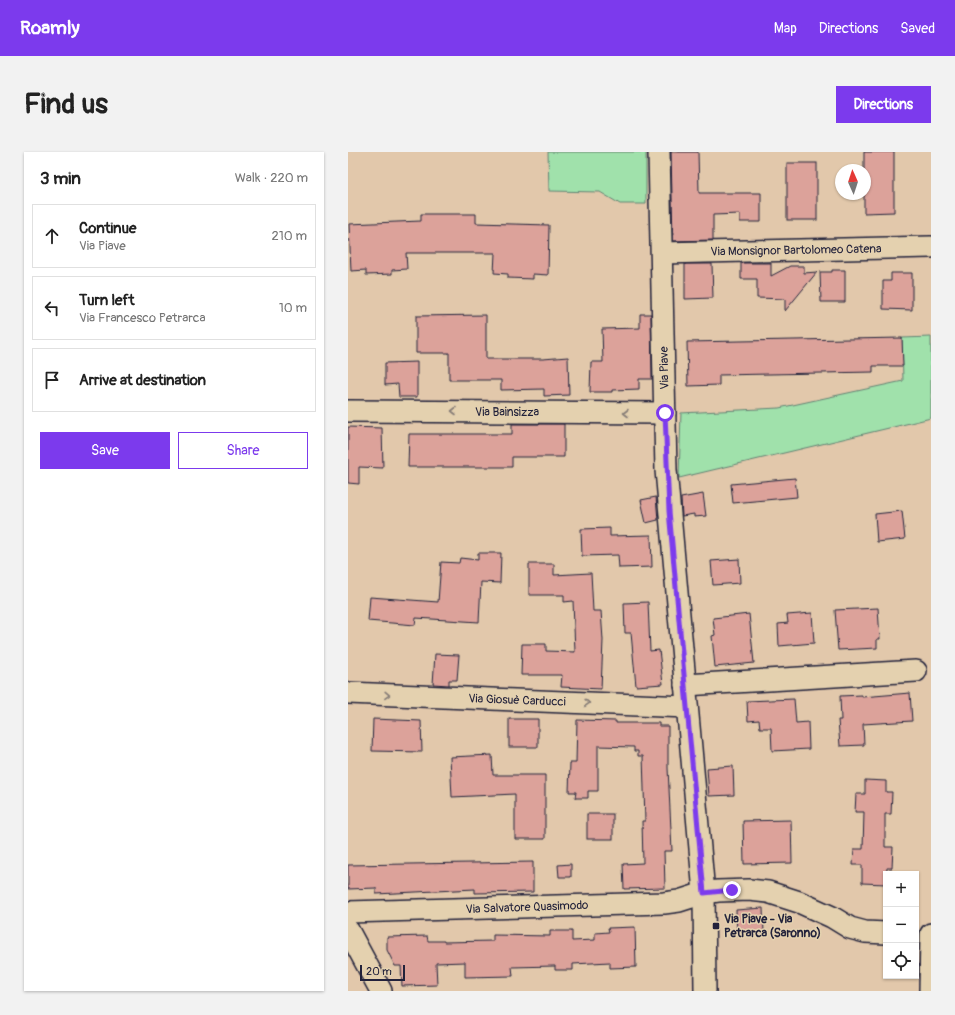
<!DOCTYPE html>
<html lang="en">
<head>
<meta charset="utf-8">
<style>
	:root { --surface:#fff; --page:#f2f2f2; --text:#222; --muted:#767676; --line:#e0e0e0; --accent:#7c3aed }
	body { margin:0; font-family:Pangolin,sans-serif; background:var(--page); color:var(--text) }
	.controls { position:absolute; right:12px; bottom:12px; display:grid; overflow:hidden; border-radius:0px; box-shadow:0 1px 3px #0004 }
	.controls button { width:36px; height:36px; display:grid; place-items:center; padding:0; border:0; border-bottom:1px solid var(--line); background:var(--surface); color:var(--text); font:20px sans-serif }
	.compass { position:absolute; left:487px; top:12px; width:36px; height:36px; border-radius:50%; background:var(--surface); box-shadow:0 1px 3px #0004; rotate:357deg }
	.scale { position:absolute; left:12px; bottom:10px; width:45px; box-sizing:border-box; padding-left:4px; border:2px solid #22223b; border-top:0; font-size:11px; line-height:14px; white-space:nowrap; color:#22223b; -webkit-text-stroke:3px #e4d1af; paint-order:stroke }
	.stop { position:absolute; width:12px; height:12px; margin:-9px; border:3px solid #7c3aed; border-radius:50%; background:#fff }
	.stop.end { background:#7c3aed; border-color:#fff; box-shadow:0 1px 4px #0008 }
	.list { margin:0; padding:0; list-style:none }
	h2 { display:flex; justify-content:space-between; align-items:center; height:52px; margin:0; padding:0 16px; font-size:17px }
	h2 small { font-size:13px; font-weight:400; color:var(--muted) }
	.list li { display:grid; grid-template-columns:26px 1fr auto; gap:12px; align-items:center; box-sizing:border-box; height:64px; margin:0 8px 8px; padding:0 8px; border:1px solid var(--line); border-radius:0px }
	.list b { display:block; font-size:15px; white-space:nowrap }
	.list p { margin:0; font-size:13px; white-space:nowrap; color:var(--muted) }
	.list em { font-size:13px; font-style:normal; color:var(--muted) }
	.actions { display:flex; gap:8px; padding:12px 16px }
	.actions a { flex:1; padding:9px 0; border:1px solid var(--accent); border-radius:0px; text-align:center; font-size:14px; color:var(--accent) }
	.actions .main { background:var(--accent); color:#fff }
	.icon { flex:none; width:22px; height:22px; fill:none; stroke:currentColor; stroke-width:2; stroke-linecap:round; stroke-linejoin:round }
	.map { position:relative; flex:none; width:583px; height:839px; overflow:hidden; border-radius:0px }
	header { display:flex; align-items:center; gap:24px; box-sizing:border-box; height:56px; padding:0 20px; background:var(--accent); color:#fff }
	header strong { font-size:19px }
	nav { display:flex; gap:22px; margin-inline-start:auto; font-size:14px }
	.intro { display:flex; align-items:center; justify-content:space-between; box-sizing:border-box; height:96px; padding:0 24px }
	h1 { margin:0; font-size:28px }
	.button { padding:10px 18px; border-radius:0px; background:var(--accent); color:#fff; font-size:14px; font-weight:700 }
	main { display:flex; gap:24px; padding:0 24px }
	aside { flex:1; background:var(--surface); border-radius:0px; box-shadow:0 1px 3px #0004 }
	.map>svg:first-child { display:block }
	.green { fill:#a0e1ab; stroke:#618273 }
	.building { fill:#dca29a; stroke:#22223b }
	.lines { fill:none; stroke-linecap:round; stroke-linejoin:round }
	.minor-casing { stroke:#22223b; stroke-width:24 }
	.minor { stroke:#e4d1af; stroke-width:21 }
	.oneway { stroke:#837a75 }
	.route { stroke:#7c3aed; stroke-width:5 }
	.poi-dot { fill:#22223b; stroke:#e4d1af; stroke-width:1.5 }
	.labels { text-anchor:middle; stroke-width:3; stroke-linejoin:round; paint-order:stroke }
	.street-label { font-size:12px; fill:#22223b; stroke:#e4d1af }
	.poi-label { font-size:12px; font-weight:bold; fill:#22223b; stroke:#e4d1af; text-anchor:start }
</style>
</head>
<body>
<header>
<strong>Roamly</strong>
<nav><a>Map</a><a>Directions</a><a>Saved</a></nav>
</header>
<div class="intro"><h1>Find us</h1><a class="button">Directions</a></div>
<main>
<aside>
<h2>3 min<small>Walk · 220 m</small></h2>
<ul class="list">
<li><svg class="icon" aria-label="ahead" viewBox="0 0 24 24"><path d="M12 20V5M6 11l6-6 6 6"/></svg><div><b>Continue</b><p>Via Piave</p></div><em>210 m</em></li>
<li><svg class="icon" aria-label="left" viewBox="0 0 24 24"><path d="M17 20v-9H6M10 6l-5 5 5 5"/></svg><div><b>Turn left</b><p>Via Francesco Petrarca</p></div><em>10 m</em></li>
<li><svg class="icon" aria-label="arrive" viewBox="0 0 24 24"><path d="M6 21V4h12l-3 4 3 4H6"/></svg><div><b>Arrive at destination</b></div></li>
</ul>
<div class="actions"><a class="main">Save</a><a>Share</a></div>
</aside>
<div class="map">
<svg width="583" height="839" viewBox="0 0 583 839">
	<rect width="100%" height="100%" fill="#e2c8ab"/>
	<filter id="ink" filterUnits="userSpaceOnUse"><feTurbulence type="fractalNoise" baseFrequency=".025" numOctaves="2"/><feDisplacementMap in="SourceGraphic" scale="8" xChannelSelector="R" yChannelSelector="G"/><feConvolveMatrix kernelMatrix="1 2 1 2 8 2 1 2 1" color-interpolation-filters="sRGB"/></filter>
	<g filter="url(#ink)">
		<g class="green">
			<polygon points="200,0 298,0 298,52 272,52 252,40 201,39"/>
			<polygon points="583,185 583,266 331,326 333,261 431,256 555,229 554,186"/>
		</g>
		<g class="building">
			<polygon points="323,0 350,0 351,41 413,41 413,70 392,70 392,62 365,63 365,88 325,89"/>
			<polygon points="516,0 546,0 546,60 516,61"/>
			<rect x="439" y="11" width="30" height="57"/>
			<polygon points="73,62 128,62 128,71 201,73 200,123 185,122 185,127 160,126 160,122 146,121 147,101 58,101 59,117 44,118 44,122 18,123 18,118 3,119 1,72 73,69"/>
			<polygon points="393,111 423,111 423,124 442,114 456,114 456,121 469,120 437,159 437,147 409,146 409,127 393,127"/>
			<polygon points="337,112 364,112 365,146 337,147"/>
			<polygon points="484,118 497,118 497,150 473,150 472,120 484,120"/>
			<polygon points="543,121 564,121 564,158 535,157 535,129 543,129"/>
			<polygon points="292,162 303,162 304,227 291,227 291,237 264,238 264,240 242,240 243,210 255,210 254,177 292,176"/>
			<polygon points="138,163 138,207 195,207 220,205 221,243 196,244 196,237 153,238 153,228 101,228 101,201 68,201 68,164"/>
			<polygon points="554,186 555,214 525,214 525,220 371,223 371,233 340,234 339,190"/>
			<polygon points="69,210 69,245 51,245 50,232 37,233 37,211"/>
			<polygon points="164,272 216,272 216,305 164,305 164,315 60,315 61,282 164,282"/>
			<polygon points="0,275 34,276 35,316 11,315 11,332 0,331"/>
			<polygon points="447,326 449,345 385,351 383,332"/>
			<polygon points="355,342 358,364 346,365 346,362 334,364 333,346"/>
			<polygon points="308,345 310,368 298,371 293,348"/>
			<polygon points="554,359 557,387 529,390 527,362"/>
			<polygon points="262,376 262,384 303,383 304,415 271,416 270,403 234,404 233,377"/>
			<polygon points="130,401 153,401 152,431 133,430 131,470 68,466 67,473 20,469 22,445 90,450 93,410 111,411 112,406 130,408"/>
			<polygon points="391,407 392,431 365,433 363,409"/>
			<polygon points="181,412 206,412 206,423 243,421 245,459 253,459 255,488 253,537 213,535 214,523 173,523 174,492 198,492 198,499 227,500 225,449 216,450 216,443 181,443"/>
			<polygon points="300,450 302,499 311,498 315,532 288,534 283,481 277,481 276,451"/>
			<polygon points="530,456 532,487 529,487 529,496 490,498 487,458"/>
			<polygon points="464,461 466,491 431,494 430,472 440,471 439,463"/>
			<polygon points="401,462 406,511 367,515 364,484 367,483 365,466"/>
			<polygon points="87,502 111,503 109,528 101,528 101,533 85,532"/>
			<polygon points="562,541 564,569 515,572 516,593 492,594 490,568 493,568 492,544 514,543 514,545"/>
			<polygon points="446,547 448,571 460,570 461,597 424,599 423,576 412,576 411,568 400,569 399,549"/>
			<polygon points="25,567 73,569 74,600 24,599"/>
			<rect x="161" y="567" width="29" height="28"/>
			<polygon points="229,568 268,569 268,571 311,571 311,574 320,574 320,616 324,699 316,699 317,736 276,737 275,712 295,711 294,669 297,669 295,604 290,604 290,599 286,599 286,595 250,594 250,639 240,639 240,646 227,646 228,640 221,640 222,611 228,611"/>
			<polygon points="144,603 145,623 197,623 197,687 167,687 167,642 104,645 102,605"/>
			<polygon points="385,614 386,643 361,644 359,616"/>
			<polygon points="517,628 538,629 538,640 544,640 543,662 537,662 537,695 545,695 544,716 539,716 538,732 514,731 514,713 505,713 506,697 515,697 516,660 507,660 508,642 517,642"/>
			<rect x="239" y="662" width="26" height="25"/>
			<polygon points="443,668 444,711 396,712 395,669"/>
			<polygon points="185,710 185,740 127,741 127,737 28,742 28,736 0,737 0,713"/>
			<polygon points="223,712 223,725 211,725 210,713"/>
			<polygon points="415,756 416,782 389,783 388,758"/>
			<polygon points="287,775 288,815 262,816 262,810 225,812 225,818 207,818 207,814 164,815 165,824 117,825 117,810 88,811 89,833 54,834 53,814 47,814 39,798 39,785 79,784 80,789 96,789 96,790 145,789 145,783 202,784 202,779 224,779 224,789 247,788 247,781 261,780 260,776"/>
		</g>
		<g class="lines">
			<g class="minor-casing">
				<g id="minor">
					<polyline points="311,0 318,318 356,741 357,839"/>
					<polyline points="314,101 583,95"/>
					<polyline points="0,259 317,261"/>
					<polyline points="337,533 568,519"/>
					<polyline points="0,541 339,555"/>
					<polyline points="0,760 316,751 331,749 356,741 370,739 401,738 420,740 451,750 484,765 502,776 517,780 538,781"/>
					<polyline points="0,778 33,839"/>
					<polyline points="582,839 583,782"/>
				</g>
			</g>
			<use href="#minor" class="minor"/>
		</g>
		<defs><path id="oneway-chevron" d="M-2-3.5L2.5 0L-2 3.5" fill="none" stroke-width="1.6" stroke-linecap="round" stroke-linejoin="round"/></defs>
		<g class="oneway">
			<use href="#oneway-chevron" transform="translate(106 259) rotate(-180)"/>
			<use href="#oneway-chevron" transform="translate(278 261) rotate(-180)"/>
			<use href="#oneway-chevron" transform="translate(39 543) rotate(2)"/>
			<use href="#oneway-chevron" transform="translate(239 551) rotate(2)"/>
		</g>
	</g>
	<g class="lines" filter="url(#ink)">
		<polyline class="route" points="317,261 321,359 356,741 384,738"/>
	</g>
	<rect class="poi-dot" x="364" y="770" width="8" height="8" rx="2"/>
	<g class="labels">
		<g class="street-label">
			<text transform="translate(448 98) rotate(-1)" y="4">Via Monsignor Bartolomeo Catena</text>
			<text transform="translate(316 216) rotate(-91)" y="4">Via Piave</text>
			<text x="159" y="264">Via Bainsizza</text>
			<text transform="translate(169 548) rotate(2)" y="4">Via Giosuè Carducci</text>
			<text transform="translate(179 755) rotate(-2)" y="4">Via Salvatore Quasimodo</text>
		</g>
		<g class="poi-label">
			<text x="376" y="771">Via Piave - Via<tspan x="376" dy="14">Petrarca (Saronno)</tspan></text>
		</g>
	</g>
</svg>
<div class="controls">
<button>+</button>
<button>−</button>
<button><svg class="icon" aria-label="locate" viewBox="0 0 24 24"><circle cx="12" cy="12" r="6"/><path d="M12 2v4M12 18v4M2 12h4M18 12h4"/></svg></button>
</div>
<svg class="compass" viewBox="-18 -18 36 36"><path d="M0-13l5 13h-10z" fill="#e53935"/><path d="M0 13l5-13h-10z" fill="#767676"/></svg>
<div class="scale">20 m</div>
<div class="stop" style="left:317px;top:261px"></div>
<div class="stop end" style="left:384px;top:738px"></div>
</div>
</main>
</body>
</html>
